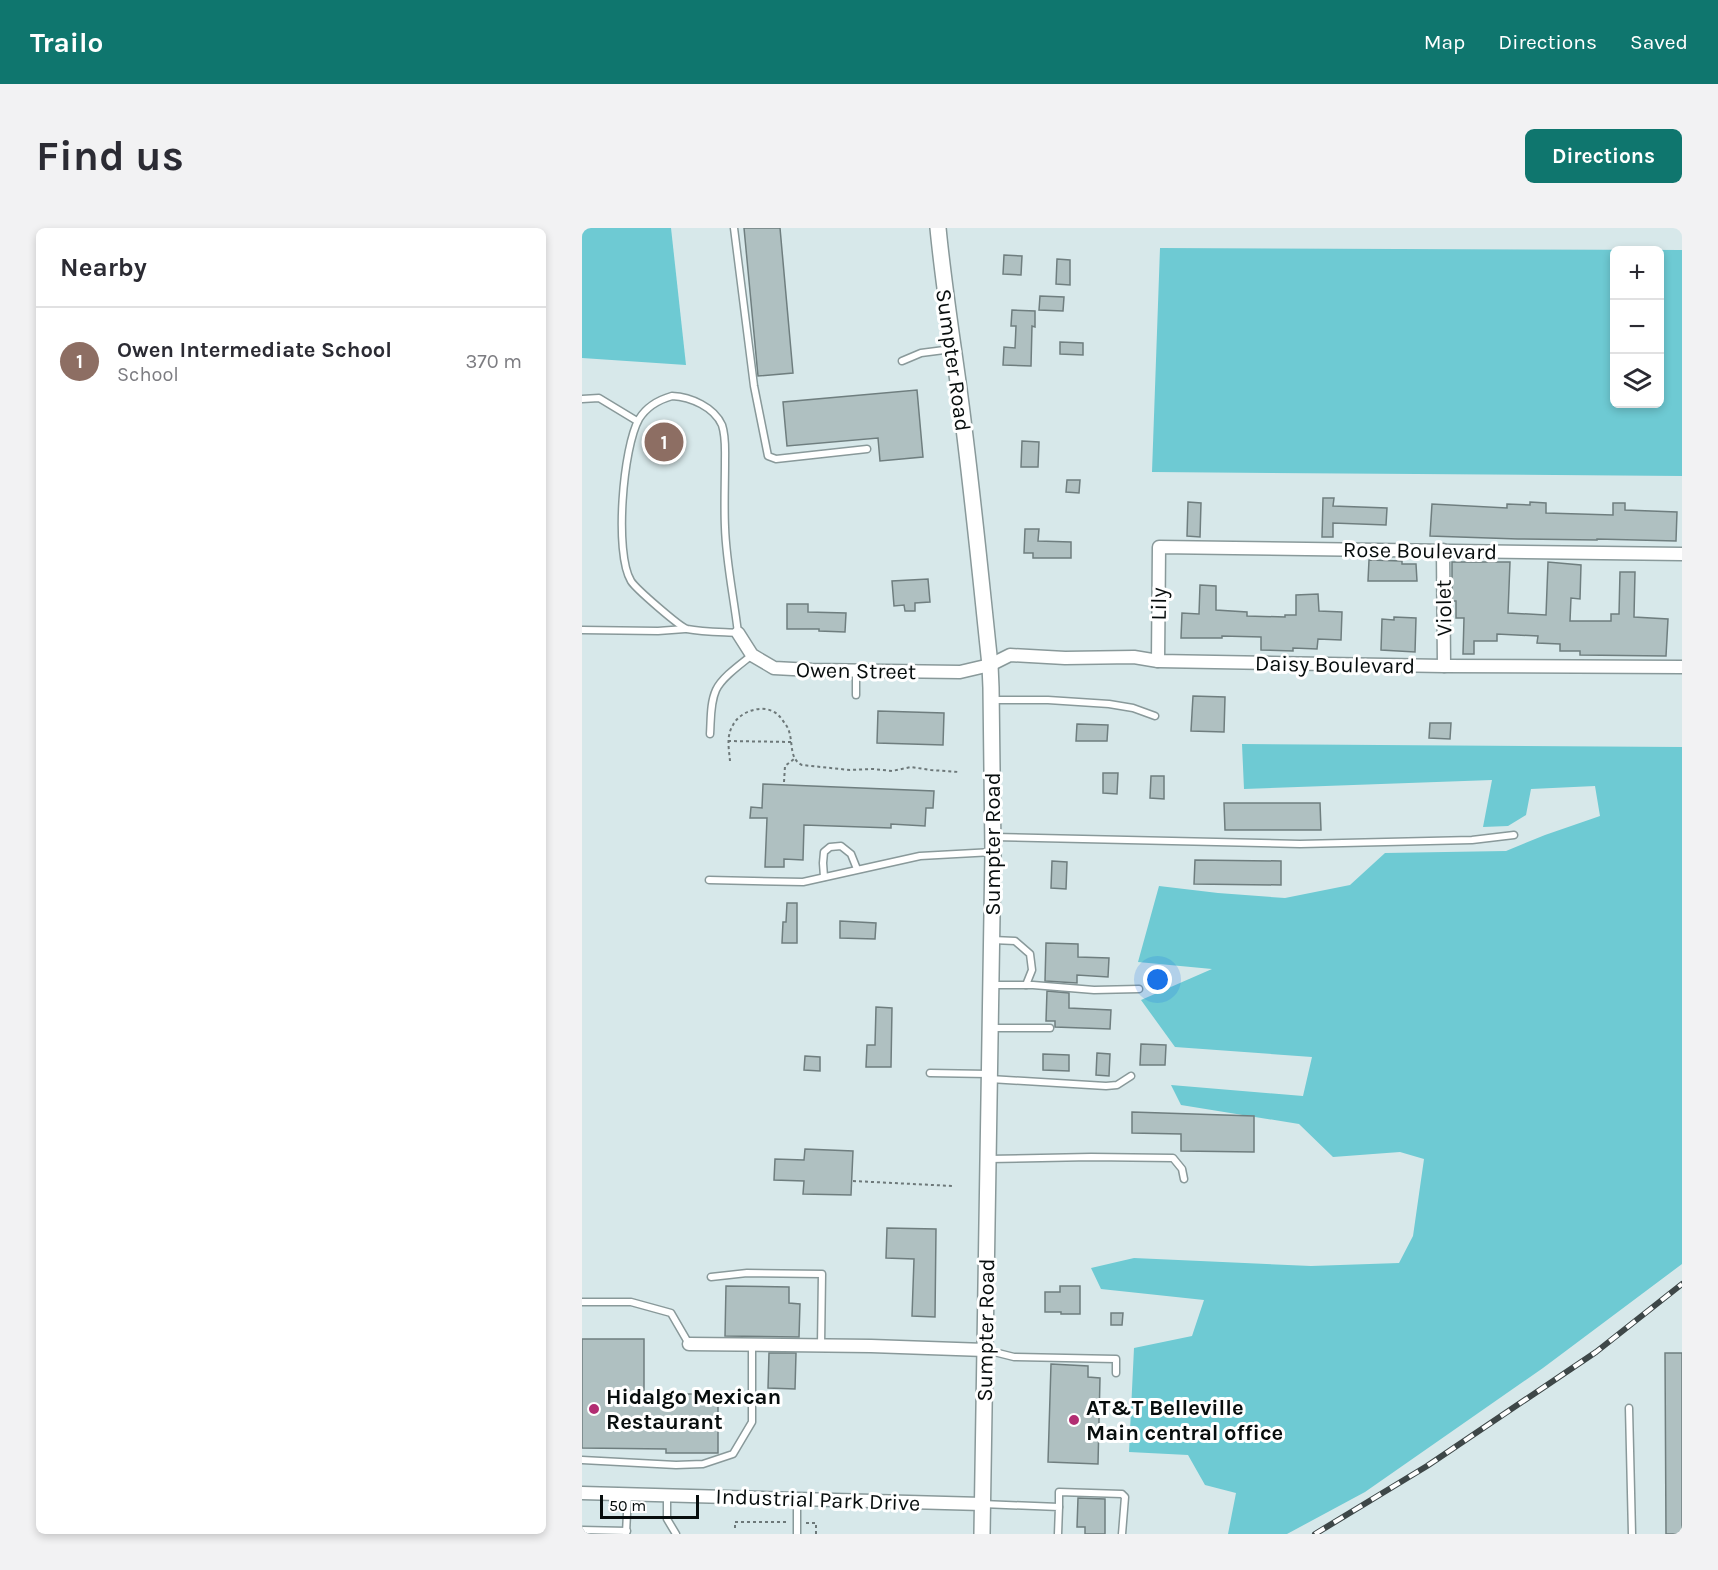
<!DOCTYPE html>
<html lang="en">
<head>
<meta charset="utf-8">
<style>
	:root { --surface:#fff; --page:#f2f2f3; --text:#2b2b33; --muted:#7c7c81; --line:#e1e1e2; --accent:#0f766e }
	body { margin:0; font-family:Karla,sans-serif; background:var(--page); color:var(--text) }
	.controls { position:absolute; right:18px; top:18px; display:grid; overflow:hidden; border-radius:9px; box-shadow:0 3px 9px #0003 }
	.controls button { width:54px; height:54px; display:grid; place-items:center; padding:0; border:0; border-bottom:2px solid var(--line); background:var(--surface); color:var(--text); font:30px sans-serif }
	.scale { position:absolute; left:18px; bottom:15px; width:99px; box-sizing:border-box; padding-left:6px; border:3px solid #070d0d; border-top:0; font-size:16px; line-height:21px; white-space:nowrap; color:#070d0d; -webkit-text-stroke:4px #fff; paint-order:stroke }
	.you { position:absolute; left:576px; top:752px; width:21px; height:21px; margin:-15px; border:4px solid #fff; border-radius:50%; background:#1a73e8; box-shadow:0 0 0 9px #1a73e833 }
	.badge { display:grid; place-items:center; width:39px; height:39px; border-radius:50%; background:var(--accent); color:#fff; font-size:20px; font-weight:700 }
	.pin { position:absolute; translate:-50% -50%; border:3px solid #fff; box-shadow:0 2px 6px #0006 }
	.list { margin:0; padding:0; list-style:none }
	h2 { display:flex; justify-content:space-between; align-items:center; height:78px; margin:0; padding:0 24px; font-size:26px }
	h2 small { font-size:20px; font-weight:400; color:var(--muted) }
	.list li { display:grid; grid-template-columns:39px 1fr auto; gap:18px; align-items:center; box-sizing:border-box; height:108px; padding:0 24px; border-top:2px solid var(--line) }
	.list b { display:block; font-size:22px; white-space:nowrap }
	.list p { margin:0; font-size:20px; white-space:nowrap; color:var(--muted) }
	.list em { font-size:20px; font-style:normal; color:var(--muted) }
	.icon { flex:none; width:33px; height:33px; fill:none; stroke:currentColor; stroke-width:2; stroke-linecap:round; stroke-linejoin:round }
	.map { position:relative; flex:none; width:1100px; height:1306px; overflow:hidden; border-radius:9px }
	header { display:flex; align-items:center; gap:36px; box-sizing:border-box; height:84px; padding:0 30px; background:var(--accent); color:#fff }
	header strong { font-size:28px }
	nav { display:flex; gap:33px; margin-inline-start:auto; font-size:21px }
	.intro { display:flex; align-items:center; justify-content:space-between; box-sizing:border-box; height:144px; padding:0 36px }
	h1 { margin:0; font-size:42px }
	.button { padding:15px 27px; border-radius:9px; background:var(--accent); color:#fff; font-size:21px; font-weight:700 }
	main { display:flex; gap:36px; padding:0 36px }
	aside { flex:1; background:var(--surface); border-radius:9px; box-shadow:0 3px 9px #0003 }
	.map>svg:first-child { display:block }
	.green { fill:#6ecad3; fill-rule:evenodd }
	.building { fill:#afc0c1; stroke:#6f7e7f; stroke-width:1.5 }
	.lines { fill:none; stroke-linecap:round; stroke-linejoin:round }
	.service-casing { stroke:#89999a; stroke-width:9 }
	.minor-casing { stroke:#89999a; stroke-width:15 }
	.tertiary-casing { stroke:#89999a; stroke-width:18 }
	.path { stroke:#6d7879; stroke-width:2; stroke-dasharray:3 3; stroke-linecap:butt }
	.service { stroke:#fff; stroke-width:6 }
	.minor { stroke:#fff; stroke-width:12 }
	.tertiary { stroke:#fff; stroke-width:15 }
	.rail-casing { stroke:#3e4748; stroke-width:6 }
	.rail { stroke:#fff; stroke-width:4; stroke-dasharray:11; stroke-linecap:butt }
	.poi-dot { fill:#b22d72; stroke:#fff; stroke-width:2 }
	.labels { text-anchor:middle; stroke-width:6; stroke-linejoin:round; paint-order:stroke }
	.street-label { font-size:22px; fill:#070d0d; stroke:#fff }
	.poi-label { font-size:22px; font-weight:bold; fill:#070d0d; stroke:#fff; text-anchor:start }
</style>
</head>
<body>
<header>
<strong>Trailo</strong>
<nav><a>Map</a><a>Directions</a><a>Saved</a></nav>
</header>
<div class="intro"><h1>Find us</h1><a class="button">Directions</a></div>
<main>
<aside>
<h2>Nearby<small></small></h2>
<ul class="list">
<li><span class="badge" style="background:#8d6e63">1</span><div><b>Owen Intermediate School</b><p>School</p></div><em>370 m</em></li>
</ul>
</aside>
<div class="map">
<svg width="1100" height="1306" viewBox="0 0 1100 1306">
	<rect width="100%" height="100%" fill="#d7e8ea"/>
	<g class="green">
		<polygon points="0,0 89,0 104,137 0,130"/>
		<path d="M 578,20 L 1100,22 L 1100,248 L 570,244 ZM 1032,22 L 1078,22 L 1078,176 L 1032,176 Z"/>
		<polygon points="660,516 1100,519 1100,1036 961,1140 783,1264 705,1306 646,1306 654,1265 623,1257 606,1227 547,1224 552,1120 610,1108 622,1072 519,1061 509,1040 552,1030 729,1038 817,1035 831,1008 842,931 818,924 751,929 717,896 599,877 589,857 721,868 730,829 593,819 559,772 630,741 556,734 577,658 636,665 703,670 768,657 803,625 924,623 963,607 1018,588 1013,558 949,561 944,587 926,598 901,599 910,552 662,561"/>
	</g>
	<g class="building">
		<polygon points="162,0 198,0 211,145 176,148"/>
		<polygon points="422,27 440,28 439,47 421,46"/>
		<polygon points="475,31 488,32 488,57 474,56"/>
		<polygon points="458,68 482,69 481,83 457,82"/>
		<polygon points="430,82 453,83 453,99 450,98 449,138 421,137 422,119 433,120 434,98 429,98"/>
		<polygon points="478,114 501,115 501,127 478,126"/>
		<polygon points="335,162 341,229 298,233 296,210 205,218 201,174"/>
		<polygon points="440,213 457,214 456,239 439,239"/>
		<polygon points="485,252 498,252 497,265 484,264"/>
		<polygon points="741,270 752,270 751,278 805,280 804,297 751,295 751,309 740,309"/>
		<polygon points="606,274 619,275 618,309 605,308"/>
		<polygon points="948,274 964,275 964,285 1031,287 1031,275 1043,275 1043,282 1095,284 1094,313 1015,311 1015,312 936,311 848,308 850,276 925,280 925,276 948,277"/>
		<polygon points="443,301 457,301 456,313 489,314 489,330 451,330 451,325 442,325"/>
		<polygon points="787,332 820,333 820,336 834,336 835,353 786,353"/>
		<polygon points="870,334 928,334 926,385 964,387 966,334 999,337 998,371 989,370 988,393 1029,393 1029,386 1037,386 1038,344 1053,344 1052,389 1086,391 1084,428 998,427 998,423 978,423 978,416 955,415 956,408 915,406 915,413 892,413 892,426 881,426 882,390 874,390 874,373 870,373"/>
		<polygon points="346,351 348,374 333,375 333,383 323,383 322,377 312,378 310,353"/>
		<polygon points="618,357 634,358 634,382 665,384 665,388 703,389 703,387 714,387 714,367 736,366 737,383 760,384 759,412 736,411 735,421 711,420 711,423 679,422 679,409 640,408 640,410 599,410 600,385 617,386"/>
		<polygon points="205,376 226,376 226,384 264,385 263,404 237,403 237,401 205,401"/>
		<polygon points="812,389 834,390 833,424 799,422 800,391 812,392"/>
		<polygon points="611,468 643,469 642,504 609,503"/>
		<polygon points="296,483 362,485 361,517 295,515"/>
		<polygon points="848,495 869,495 868,511 847,510"/>
		<polygon points="495,496 526,497 525,513 494,513"/>
		<polygon points="521,545 536,545 535,566 521,565"/>
		<polygon points="569,548 582,548 582,571 568,570"/>
		<polygon points="181,556 352,563 351,580 344,580 343,598 309,596 309,600 222,597 221,632 202,631 202,639 183,639 185,590 168,590 169,579 180,580"/>
		<polygon points="642,575 738,575 739,602 643,602"/>
		<polygon points="613,632 699,633 699,657 612,656"/>
		<polygon points="470,633 485,634 484,661 469,660"/>
		<polygon points="205,675 215,675 215,715 200,715 201,694 204,694"/>
		<polygon points="258,693 294,695 293,711 258,710"/>
		<polygon points="464,715 496,716 496,729 527,730 526,749 495,747 495,755 463,753"/>
		<polygon points="465,763 487,765 487,780 529,782 528,801 473,799 473,793 464,793"/>
		<polygon points="294,779 310,780 309,839 284,839 285,817 293,817"/>
		<polygon points="559,816 584,817 583,837 558,837"/>
		<polygon points="515,825 528,826 527,848 514,847"/>
		<polygon points="461,826 487,827 487,843 461,842"/>
		<polygon points="223,828 238,829 238,843 222,842"/>
		<polygon points="550,884 672,888 672,924 599,923 599,906 550,905"/>
		<polygon points="223,921 271,923 269,967 221,966 222,953 192,952 193,931 222,932"/>
		<polygon points="305,1000 354,1001 353,1089 330,1088 332,1031 304,1030"/>
		<polygon points="144,1058 207,1059 207,1075 218,1076 217,1109 143,1108"/>
		<polygon points="478,1058 498,1058 498,1086 479,1086 479,1084 463,1084 463,1064 478,1064"/>
		<polygon points="529,1085 541,1085 540,1097 529,1097"/>
		<polygon points="0,1111 62,1111 62,1177 88,1177 88,1166 136,1166 136,1225 84,1225 84,1221 0,1220"/>
		<polygon points="187,1125 214,1125 213,1161 186,1160"/>
		<polygon points="1083,1125 1100,1125 1100,1306 1084,1306"/>
		<polygon points="469,1136 506,1138 506,1149 518,1150 516,1236 466,1234"/>
		<polygon points="496,1270 523,1271 523,1306 503,1306 503,1299 495,1299"/>
	</g>
	<g class="lines">
		<g class="service-casing">
			<g id="service">
				<polyline points="152,0 172,158 186,228 194,231 285,221"/>
				<polyline points="320,133 339,125 370,121"/>
				<path d="M 90,168 C 109,169 132,179 140,197 C 144,209 143,222 143,234 C 143,256 142,278 143,299 C 144,334 152,370 156,405 C 140,404 121,404 105,401 C 98,399 54,361 49,353 C 32,325 41,219 57,191 C 65,178 76,172 90,168 Z"/>
				<polyline points="0,171 17,170 55,193"/>
				<polyline points="0,402 76,403 103,401"/>
				<polyline points="274,467 274,443"/>
				<polyline points="409,472 466,472 527,476 551,480 573,488"/>
				<path d="M 128,506 C 129,492 128,475 134,462 C 140,449 159,436 170,427"/>
				<polyline points="411,609 718,616 890,612 932,607"/>
				<polyline points="242,649 241,635 242,624 248,619 259,618 269,626 275,641"/>
				<polyline points="127,652 221,654 338,628 411,624"/>
				<polyline points="411,712 433,713 448,726 450,742 444,757"/>
				<polyline points="409,757 451,757 512,762 557,761"/>
				<polyline points="408,800 468,800"/>
				<polyline points="348,845 406,846"/>
				<polyline points="408,851 524,858 535,857 549,848"/>
				<polyline points="406,931 509,929 591,930 600,941 602,951"/>
				<polyline points="129,1049 165,1045 240,1046 239,1117"/>
				<polyline points="0,1074 49,1074 89,1085 107,1116"/>
				<polyline points="404,1122 432,1129 534,1131 534,1145"/>
				<polyline points="1047,1180 1050,1306"/>
				<polyline points="0,1232 94,1237 121,1236 151,1226 170,1194 170,1117"/>
				<polyline points="85,1267 85,1291 94,1306"/>
				<polyline points="400,1276 477,1279 476,1306"/>
				<polyline points="477,1279 477,1264 540,1266 543,1269 540,1306"/>
				<polyline points="0,1302 45,1303"/>
				<polyline points="44,1305 46,1266"/>
				<polyline points="215,1306 215,1271"/>
			</g>
		</g>
		<g class="minor-casing">
			<g id="minor">
				<polyline points="861,322 862,438"/>
				<polyline points="156,405 170,427 192,440 230,442 378,444 408,437 428,427 483,430 552,429 576,433 862,438 1100,439"/>
				<polyline points="576,433 577,319 1100,326"/>
				<polyline points="107,1116 289,1118 403,1122"/>
				<polyline points="0,1265 400,1276"/>
			</g>
		</g>
		<g class="tertiary-casing">
			<path id="tertiary" d="M 356,0 C 361,52 369,103 376,154 C 389,248 398,343 408,437 L 409,460 L 411,624 L 400,1306"/>
		</g>
		<g class="path">
			<polyline points="146,513 209,514"/>
			<path d="M 148,533 C 147,521 144,508 151,497 C 158,483 182,475 195,486 C 198,488 201,493 204,497 C 213,510 205,530 220,537 L 268,542 L 291,541 L 310,543 L 329,539 L 349,542 L 377,544"/>
			<polyline points="202,554 203,538 212,531"/>
			<polyline points="271,953 371,958 371,960"/>
			<polyline points="224,1295 234,1295 234,1306"/>
			<polyline points="153,1300 153,1294 205,1294"/>
		</g>
		<use href="#service" class="service"/>
		<use href="#minor" class="minor"/>
		<use href="#tertiary" class="tertiary"/>
		<g class="rail-casing">
			<polyline id="rail" points="733,1306 845,1238 1014,1124 1100,1056"/>
		</g>
		<use href="#rail" class="rail"/>
	</g>
	<g class="poi-dot">
		<circle cx="12" cy="1181" r="6"/>
		<circle cx="492" cy="1192" r="6"/>
	</g>
	<g class="labels">
		<g class="street-label">
			<text transform="translate(372 132) rotate(82)" y="8">Sumpter Road</text>
			<text transform="translate(838 322) rotate(1)" y="8">Rose Boulevard</text>
			<text transform="translate(576 376) rotate(-89)" y="8">Lily</text>
			<text transform="translate(861 380) rotate(-91)" y="8">Violet</text>
			<text transform="translate(753 436) rotate(1)" y="8">Daisy Boulevard</text>
			<text transform="translate(274 442) rotate(1)" y="8">Owen Street</text>
			<text transform="translate(410 616) rotate(-90)" y="8">Sumpter Road</text>
			<text transform="translate(403 1102) rotate(-89)" y="8">Sumpter Road</text>
			<text transform="translate(236 1271) rotate(2)" y="8">Industrial Park Drive</text>
		</g>
		<g class="poi-label">
			<text x="24" y="1176">Hidalgo Mexican<tspan x="24" dy="25">Restaurant</tspan></text>
			<text x="504" y="1187">AT&amp;T Belleville<tspan x="504" dy="25">Main central office</tspan></text>
		</g>
	</g>
</svg>
<div class="controls">
<button>+</button>
<button>−</button>
<button><svg class="icon" aria-label="layers" viewBox="0 0 24 24"><path d="M12 4l9 5-9 5-9-5zM3 14l9 5 9-5"/></svg></button>
</div>
<div class="scale">50 m</div>
<div class="you"></div>
<div class="pin badge" style="left:82px;top:214px;background:#8d6e63">1</div>
</div>
</main>
</body>
</html>
